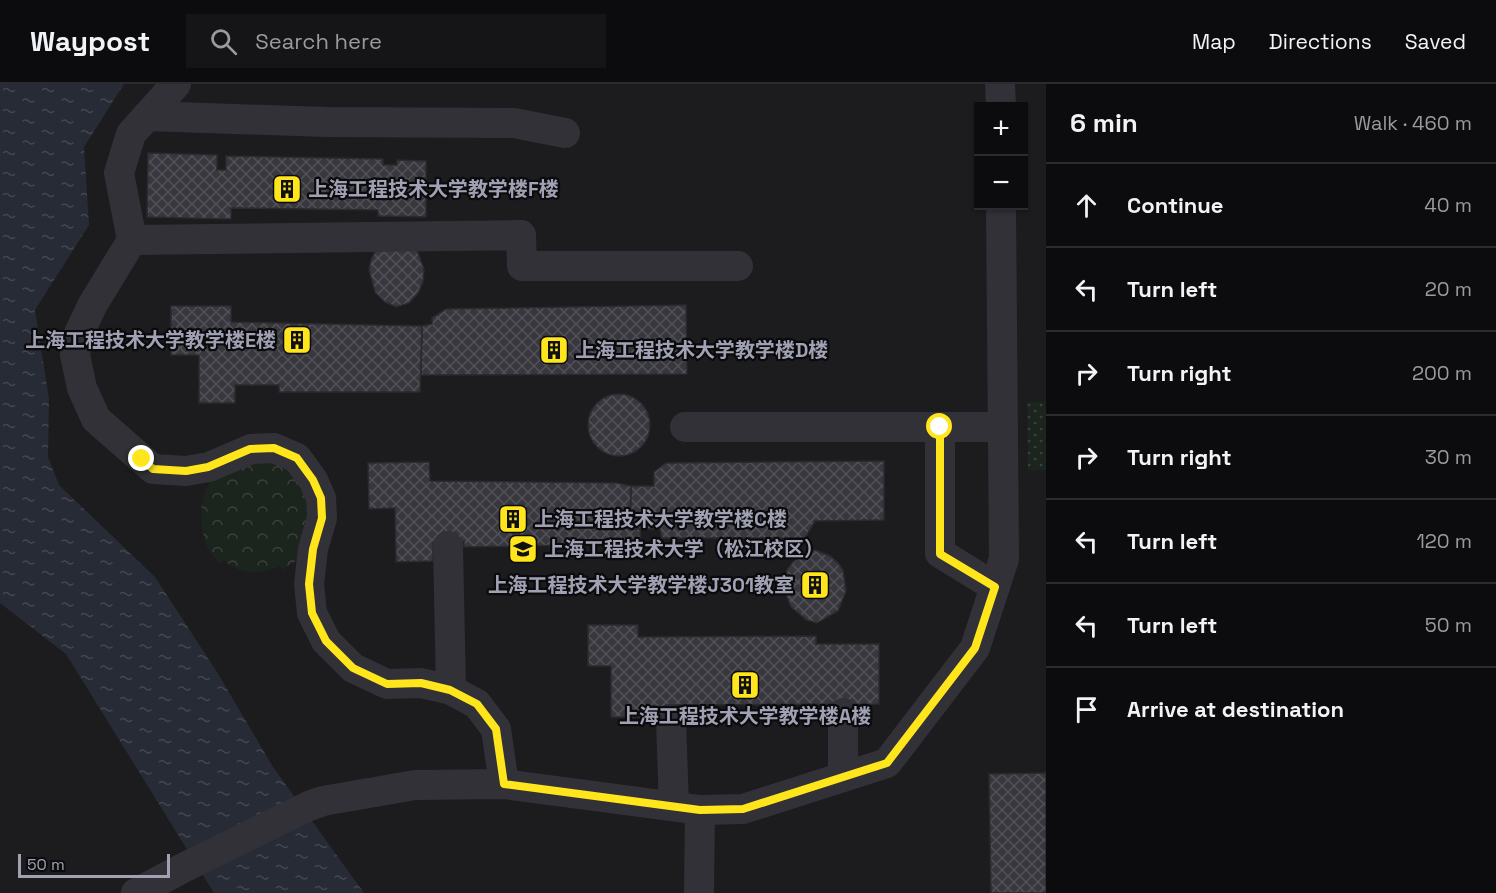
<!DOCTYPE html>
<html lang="en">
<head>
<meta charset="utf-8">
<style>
	:root { --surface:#0c0c0e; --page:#151517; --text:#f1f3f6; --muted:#9a9b9e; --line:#2c2c2e }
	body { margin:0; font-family:"Space Grotesk","Noto Sans SC",sans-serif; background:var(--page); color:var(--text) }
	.controls { position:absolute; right:18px; top:18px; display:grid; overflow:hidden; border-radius:0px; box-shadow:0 2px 4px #0004 }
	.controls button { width:54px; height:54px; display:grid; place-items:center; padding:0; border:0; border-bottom:2px solid var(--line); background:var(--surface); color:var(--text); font:30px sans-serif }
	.scale { position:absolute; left:18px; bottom:15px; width:152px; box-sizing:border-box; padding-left:6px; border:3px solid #a0a2b4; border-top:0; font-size:16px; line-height:21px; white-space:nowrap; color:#a0a2b4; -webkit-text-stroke:4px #0b0b0d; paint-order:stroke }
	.stop { position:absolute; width:18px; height:18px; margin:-14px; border:4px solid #ffe51b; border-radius:50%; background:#fff }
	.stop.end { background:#ffe51b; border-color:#fff; box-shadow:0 2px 6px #0008 }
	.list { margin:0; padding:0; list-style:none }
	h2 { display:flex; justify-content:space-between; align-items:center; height:78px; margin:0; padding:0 24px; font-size:26px }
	h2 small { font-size:20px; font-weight:400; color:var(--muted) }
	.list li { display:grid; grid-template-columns:39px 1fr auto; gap:18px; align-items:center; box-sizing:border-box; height:84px; padding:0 24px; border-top:2px solid var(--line) }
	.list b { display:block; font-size:22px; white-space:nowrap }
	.list em { font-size:20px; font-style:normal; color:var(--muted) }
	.icon { flex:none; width:33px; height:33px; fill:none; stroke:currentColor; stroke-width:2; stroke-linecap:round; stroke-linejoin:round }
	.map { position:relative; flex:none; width:1046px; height:809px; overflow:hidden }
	header { display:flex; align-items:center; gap:36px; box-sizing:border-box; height:84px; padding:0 30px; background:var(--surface); border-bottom:2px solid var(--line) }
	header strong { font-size:28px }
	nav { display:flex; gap:33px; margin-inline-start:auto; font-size:21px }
	.search { width:420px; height:54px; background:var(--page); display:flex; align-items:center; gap:15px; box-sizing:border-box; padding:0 21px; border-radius:0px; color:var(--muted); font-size:22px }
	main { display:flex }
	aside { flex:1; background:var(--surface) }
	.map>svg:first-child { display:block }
	.built { fill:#1c1c1f; fill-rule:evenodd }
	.grass { fill:url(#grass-dots) }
	.forest { fill:url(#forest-crowns) }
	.water { fill:url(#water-ripples) }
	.building { fill:url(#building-cross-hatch); stroke:#2b2a2e; stroke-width:1.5 }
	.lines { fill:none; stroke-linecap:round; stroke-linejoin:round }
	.minor { stroke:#313137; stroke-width:30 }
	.route { stroke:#ffe51b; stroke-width:8 }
	.labels { text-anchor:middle; stroke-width:4.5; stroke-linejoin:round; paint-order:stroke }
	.poi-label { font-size:20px; font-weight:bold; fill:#a0a2b4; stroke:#0b0b0d; text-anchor:start }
</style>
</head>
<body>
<header>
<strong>Waypost</strong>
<div class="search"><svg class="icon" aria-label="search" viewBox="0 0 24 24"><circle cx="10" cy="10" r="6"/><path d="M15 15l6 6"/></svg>Search here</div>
<nav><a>Map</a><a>Directions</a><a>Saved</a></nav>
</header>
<main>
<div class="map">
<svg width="1046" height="809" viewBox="0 0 1046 809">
	<defs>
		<pattern id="grass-dots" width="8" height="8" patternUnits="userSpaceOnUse" patternTransform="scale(1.5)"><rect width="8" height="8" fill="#1c241e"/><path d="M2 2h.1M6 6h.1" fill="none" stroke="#3a413c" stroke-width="1.8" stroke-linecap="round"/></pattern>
		<pattern id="forest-crowns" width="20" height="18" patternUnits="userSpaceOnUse" patternTransform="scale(1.5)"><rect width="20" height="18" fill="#1c241e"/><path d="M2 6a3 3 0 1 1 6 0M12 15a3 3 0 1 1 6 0" fill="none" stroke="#3a413c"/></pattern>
		<pattern id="water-ripples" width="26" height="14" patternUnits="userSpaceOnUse" patternTransform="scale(1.5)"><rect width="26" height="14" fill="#262b36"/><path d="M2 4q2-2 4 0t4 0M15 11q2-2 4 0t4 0" fill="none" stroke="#424751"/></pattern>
		<pattern id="building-cross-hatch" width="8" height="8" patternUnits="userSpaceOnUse" patternTransform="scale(1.5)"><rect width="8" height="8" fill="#37373d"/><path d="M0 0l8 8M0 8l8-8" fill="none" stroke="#515157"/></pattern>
	</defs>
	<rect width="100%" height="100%" fill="#101012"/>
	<path class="built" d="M 0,0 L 1046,0 L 1046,809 L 0,809 ZM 978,22 L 1024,22 L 1024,122 L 978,122 Z"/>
	<polygon class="grass" points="1027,318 1046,318 1046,386 1028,386"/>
	<path class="forest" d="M 280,376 L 321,414 L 297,476 L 283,486 L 280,482 C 262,491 239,491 224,476 L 220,480 C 216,475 211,470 208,464 C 196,437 198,396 229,382 C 239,378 268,377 280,376 Z"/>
	<polygon class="water" points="0,0 124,0 84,63 89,141 35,226 49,315 48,373 59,401 155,493 217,588 273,683 364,809 214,809 66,570 0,519"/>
	<g class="building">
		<polygon points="148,69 217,71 217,86 226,86 226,72 383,75 383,81 397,81 397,76 426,77 426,133 378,132 378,126 231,124 231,135 147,133"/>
		<polygon points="376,166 417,166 424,185 423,198 418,209 409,219 396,223 385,218 375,208 369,186 371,176"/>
		<polygon points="686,221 687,290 421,291 422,242 432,240 432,234 446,225"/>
		<polygon points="171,222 231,222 231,238 422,242 420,308 279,308 279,301 235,301 235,319 199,319 199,271 171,271"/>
		<circle cx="619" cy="341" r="31"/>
		<polygon points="884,377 884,436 815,437 805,454 662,454 660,445 630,445 631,402 654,402 654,388 666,379"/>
		<polygon points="429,378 430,397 617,399 631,402 630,445 640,445 641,460 464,463 464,457 433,458 433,477 396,478 395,424 369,425 368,379"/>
		<polygon points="815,466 830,472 838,479 843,486 846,507 838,527 817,539 807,536 791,523 784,505 787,486 793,478 801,472"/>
		<polygon points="588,541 638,541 638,553 816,552 816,560 879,560 879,620 666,621 666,633 611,633 611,582 588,582"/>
		<polygon points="1046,689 1046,809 991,809 989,690"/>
	</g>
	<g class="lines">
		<g class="minor">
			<polyline points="176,0 131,50 119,89 132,156 93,220 79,249 75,271 82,304 96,335 153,385 186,387 209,383 251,365 274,364 297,374 313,396 321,414 322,434 313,465 309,500 312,529 326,557 353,584 387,600 421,599 451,606 477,620 496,645 504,700"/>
			<polyline points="1000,0 1001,22"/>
			<polyline points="147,32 326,38 514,39 565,49"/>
			<polyline points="132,156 521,151 522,182 738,182"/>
			<polyline points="685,343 1003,343"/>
			<polyline points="940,343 940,469 995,503"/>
			<polyline points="448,462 451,606"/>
			<polyline points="843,629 843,693"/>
			<polyline points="671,636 674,722"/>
			<polyline points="136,809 185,783 309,722 323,717 415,701 504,700 700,726 743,725 887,679 975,564 1004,475 1001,122"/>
			<polyline points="699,809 700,726"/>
		</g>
	</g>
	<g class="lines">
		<polyline class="route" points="142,375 153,385 186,387 208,383 250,365 274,364 297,374 313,396 321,414 322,434 313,465 309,500 312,529 326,557 353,584 387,600 421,599 450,606 477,620 496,645 504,700 700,726 743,725 887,679 975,564 995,503 940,470 940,343"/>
	</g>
	<defs>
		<g id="building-square" transform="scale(1.5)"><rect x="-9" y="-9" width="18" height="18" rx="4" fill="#ffe51b" stroke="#0b0b0d"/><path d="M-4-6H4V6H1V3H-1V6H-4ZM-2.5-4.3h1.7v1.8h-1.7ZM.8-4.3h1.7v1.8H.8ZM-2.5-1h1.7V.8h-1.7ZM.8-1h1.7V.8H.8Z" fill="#111"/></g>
		<g id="university-square" transform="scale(1.5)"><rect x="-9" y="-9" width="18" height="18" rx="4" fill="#ffe51b" stroke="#0b0b0d"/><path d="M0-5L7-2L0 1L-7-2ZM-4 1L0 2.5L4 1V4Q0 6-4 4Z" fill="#111"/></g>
	</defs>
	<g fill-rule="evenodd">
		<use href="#building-square" x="287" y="105"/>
		<use href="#building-square" x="297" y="256"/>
		<use href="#building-square" x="554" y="266"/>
		<use href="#building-square" x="513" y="435"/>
		<use href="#university-square" x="523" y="465"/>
		<use href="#building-square" x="815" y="501"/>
		<use href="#building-square" x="745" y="601"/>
	</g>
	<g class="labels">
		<g class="poi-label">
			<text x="308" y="112">上海工程技术大学教学楼F楼</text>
			<text x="276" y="263" text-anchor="end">上海工程技术大学教学楼E楼</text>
			<text x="575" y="273">上海工程技术大学教学楼D楼</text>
			<text x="534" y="442">上海工程技术大学教学楼C楼</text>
			<text x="544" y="472">上海工程技术大学（松江校区）</text>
			<text x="794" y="508" text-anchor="end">上海工程技术大学教学楼J301教室</text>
			<text x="745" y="639" text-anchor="middle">上海工程技术大学教学楼A楼</text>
		</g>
	</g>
</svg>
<div class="controls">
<button>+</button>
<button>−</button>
</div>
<div class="scale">50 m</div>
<div class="stop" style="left:940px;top:343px"></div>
<div class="stop end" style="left:142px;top:375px"></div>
</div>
<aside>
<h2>6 min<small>Walk · 460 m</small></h2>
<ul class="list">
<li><svg class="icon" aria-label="ahead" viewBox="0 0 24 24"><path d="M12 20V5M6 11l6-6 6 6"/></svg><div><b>Continue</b></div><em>40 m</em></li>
<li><svg class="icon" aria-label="left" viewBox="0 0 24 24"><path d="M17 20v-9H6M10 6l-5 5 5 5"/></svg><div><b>Turn left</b></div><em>20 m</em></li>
<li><svg class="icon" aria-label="right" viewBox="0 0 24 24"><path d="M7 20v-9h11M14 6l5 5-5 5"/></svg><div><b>Turn right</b></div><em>200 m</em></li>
<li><svg class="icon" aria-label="right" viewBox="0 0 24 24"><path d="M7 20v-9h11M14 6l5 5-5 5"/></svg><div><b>Turn right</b></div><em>30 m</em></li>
<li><svg class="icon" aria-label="left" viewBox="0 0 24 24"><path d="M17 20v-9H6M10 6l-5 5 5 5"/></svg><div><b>Turn left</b></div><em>120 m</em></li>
<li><svg class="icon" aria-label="left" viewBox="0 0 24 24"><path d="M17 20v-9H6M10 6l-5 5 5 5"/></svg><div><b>Turn left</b></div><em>50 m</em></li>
<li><svg class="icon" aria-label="arrive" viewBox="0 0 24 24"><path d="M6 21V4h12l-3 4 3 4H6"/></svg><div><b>Arrive at destination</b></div></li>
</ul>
</aside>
</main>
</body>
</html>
